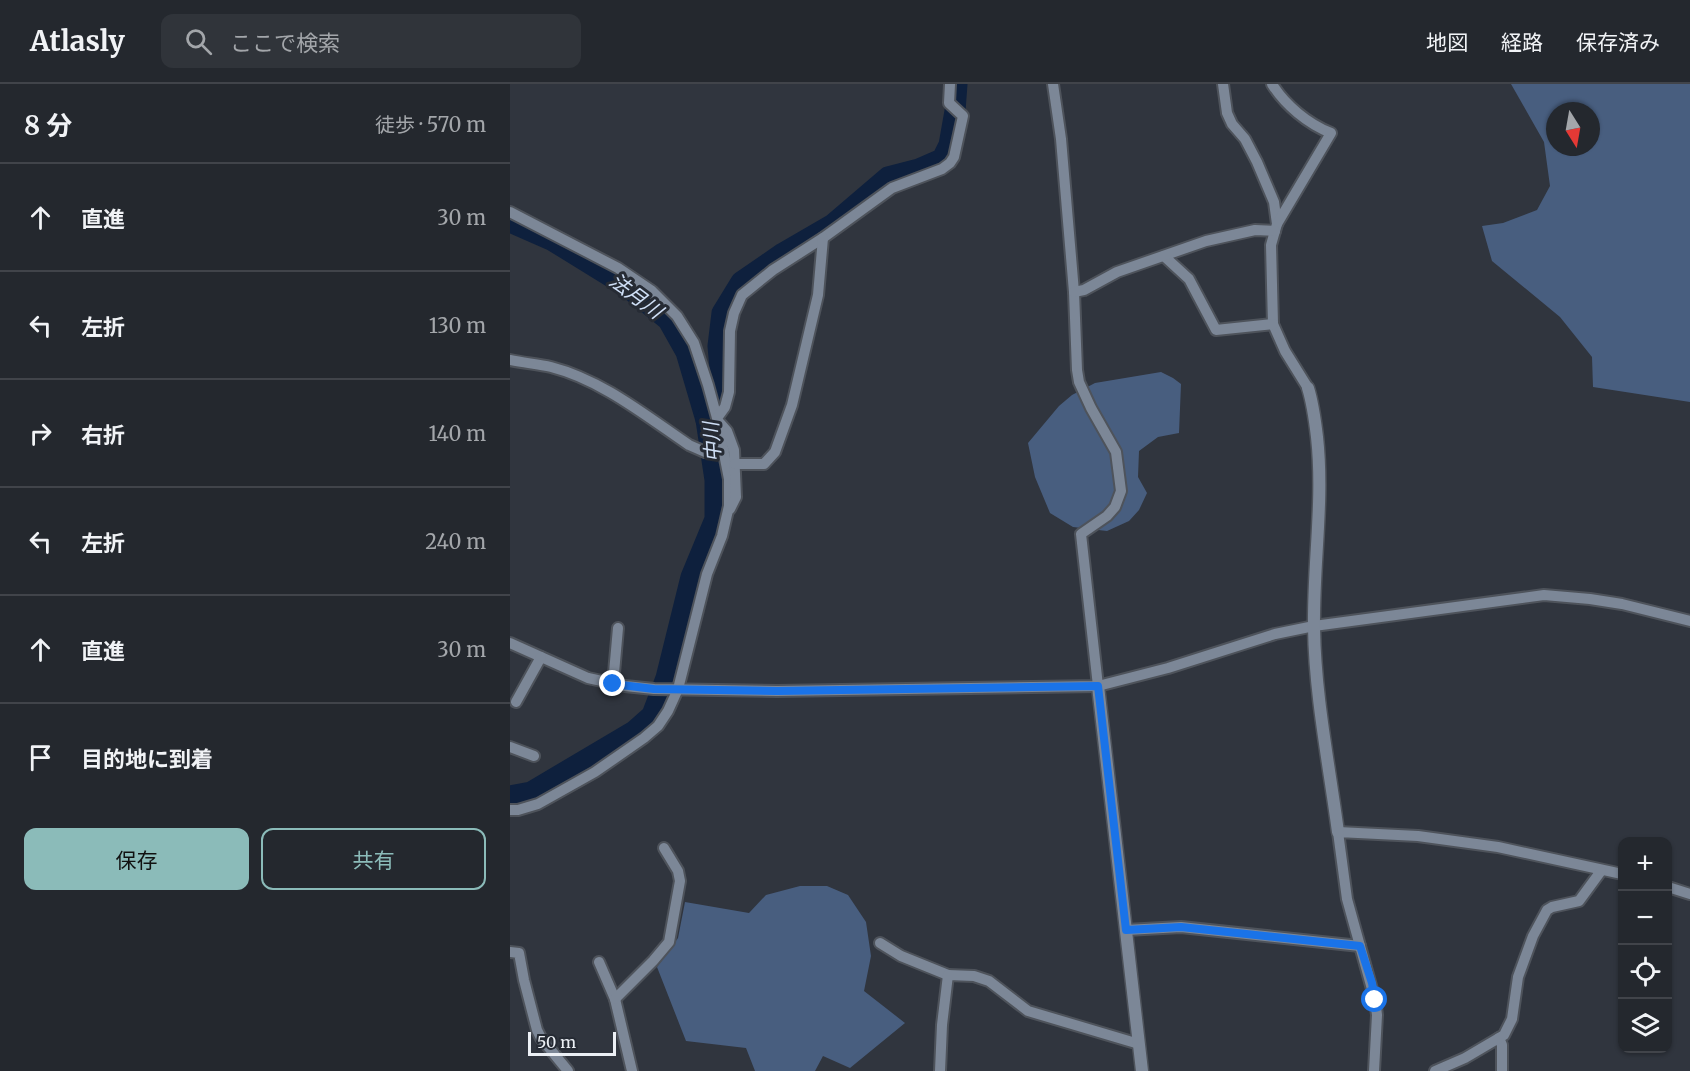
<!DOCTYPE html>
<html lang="ja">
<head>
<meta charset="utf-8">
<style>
	:root { --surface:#24282e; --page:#30343a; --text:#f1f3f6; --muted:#a3a6aa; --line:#41444a; --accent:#8bbbb9 }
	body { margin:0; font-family:Merriweather,"Noto Sans JP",serif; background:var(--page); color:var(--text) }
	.controls { position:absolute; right:18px; bottom:18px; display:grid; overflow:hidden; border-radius:12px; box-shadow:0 2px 4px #0004 }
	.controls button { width:54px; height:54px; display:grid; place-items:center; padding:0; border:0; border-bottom:2px solid var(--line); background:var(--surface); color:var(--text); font:30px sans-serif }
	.compass { position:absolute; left:1036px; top:18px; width:54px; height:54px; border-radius:50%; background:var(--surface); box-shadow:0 2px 4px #0004; rotate:169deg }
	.scale { position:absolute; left:18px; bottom:15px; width:88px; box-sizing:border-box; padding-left:6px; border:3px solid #ecf0f5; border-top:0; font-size:16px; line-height:21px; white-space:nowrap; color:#ecf0f5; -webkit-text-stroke:4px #262b34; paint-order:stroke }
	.stop { position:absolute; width:18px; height:18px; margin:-14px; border:4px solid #1a73e8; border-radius:50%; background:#fff }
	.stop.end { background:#1a73e8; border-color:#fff; box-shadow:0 2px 6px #0008 }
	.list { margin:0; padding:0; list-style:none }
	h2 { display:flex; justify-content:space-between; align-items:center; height:78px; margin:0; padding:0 24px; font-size:26px }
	h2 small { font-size:20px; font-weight:400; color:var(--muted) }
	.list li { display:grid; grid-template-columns:39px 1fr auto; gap:18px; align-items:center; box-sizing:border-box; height:108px; padding:0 24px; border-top:2px solid var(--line) }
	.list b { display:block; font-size:22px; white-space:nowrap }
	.list em { font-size:20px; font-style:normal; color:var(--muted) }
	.actions { display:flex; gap:12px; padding:18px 24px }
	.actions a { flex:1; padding:14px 0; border:2px solid var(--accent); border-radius:12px; text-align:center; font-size:21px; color:var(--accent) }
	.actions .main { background:var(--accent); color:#111 }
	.icon { flex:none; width:33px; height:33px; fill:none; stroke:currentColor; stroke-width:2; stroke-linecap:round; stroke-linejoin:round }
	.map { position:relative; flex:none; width:1180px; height:987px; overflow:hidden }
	header { display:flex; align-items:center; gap:36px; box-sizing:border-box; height:84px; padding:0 30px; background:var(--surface); border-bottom:2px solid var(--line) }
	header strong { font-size:28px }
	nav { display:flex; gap:33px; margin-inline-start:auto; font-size:21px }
	.search { width:420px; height:54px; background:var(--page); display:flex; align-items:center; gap:15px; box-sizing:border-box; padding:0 21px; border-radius:12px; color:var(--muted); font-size:22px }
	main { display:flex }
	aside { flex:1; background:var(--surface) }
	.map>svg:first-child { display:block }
	.forest { fill:#485e7f; fill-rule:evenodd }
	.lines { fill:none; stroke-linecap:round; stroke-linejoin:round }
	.river { stroke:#0e203d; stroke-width:21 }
	.minor-casing { stroke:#4e535b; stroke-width:14 }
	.tertiary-casing { stroke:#4e535b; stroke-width:15 }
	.minor { stroke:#7c8797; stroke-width:10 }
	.tertiary { stroke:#7c8797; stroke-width:12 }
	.route { stroke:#1a73e8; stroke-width:8 }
	.labels { text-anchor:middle; stroke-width:6; stroke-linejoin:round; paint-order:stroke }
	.water-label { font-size:20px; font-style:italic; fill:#d0e0f7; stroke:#262b34 }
</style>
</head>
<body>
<header>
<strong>Atlasly</strong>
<div class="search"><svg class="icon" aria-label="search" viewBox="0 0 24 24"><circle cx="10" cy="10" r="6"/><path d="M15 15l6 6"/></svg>ここで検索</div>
<nav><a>地図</a><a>経路</a><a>保存済み</a></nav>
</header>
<main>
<aside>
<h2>8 分<small>徒歩 · 570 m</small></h2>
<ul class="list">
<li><svg class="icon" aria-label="ahead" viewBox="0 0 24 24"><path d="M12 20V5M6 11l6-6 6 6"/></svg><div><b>直進</b></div><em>30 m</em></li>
<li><svg class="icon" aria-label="left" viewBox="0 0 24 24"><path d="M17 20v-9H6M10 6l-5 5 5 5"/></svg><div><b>左折</b></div><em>130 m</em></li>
<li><svg class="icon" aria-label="right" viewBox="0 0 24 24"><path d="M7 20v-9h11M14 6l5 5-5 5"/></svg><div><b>右折</b></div><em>140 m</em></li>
<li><svg class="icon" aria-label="left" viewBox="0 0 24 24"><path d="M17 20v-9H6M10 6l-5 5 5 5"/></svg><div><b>左折</b></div><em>240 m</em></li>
<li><svg class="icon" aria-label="ahead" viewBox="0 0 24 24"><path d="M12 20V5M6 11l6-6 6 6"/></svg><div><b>直進</b></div><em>30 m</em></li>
<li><svg class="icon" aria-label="arrive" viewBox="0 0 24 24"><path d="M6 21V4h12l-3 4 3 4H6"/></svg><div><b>目的地に到着</b></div></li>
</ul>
<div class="actions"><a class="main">保存</a><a>共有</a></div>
</aside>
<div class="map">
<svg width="1180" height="987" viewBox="0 0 1180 987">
	<rect width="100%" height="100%" fill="#30353e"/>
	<g class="forest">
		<path d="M 1001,0 L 1180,0 L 1180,318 L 1083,303 L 1082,273 L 1050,233 L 982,177 L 972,142 L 993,139 L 1027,126 L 1040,102 L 1034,58 ZM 1045,27 L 1081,27 L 1081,63 L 1045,63 Z"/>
		<polygon points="651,288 663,294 671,300 669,349 648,353 629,367 628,393 637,409 629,426 619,437 597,447 563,443 540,429 525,393 518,359 549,322 562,311 585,299"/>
		<polygon points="290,802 317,802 338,811 356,838 361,872 354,907 395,939 340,984 313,972 305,987 245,987 236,964 176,957 147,883 168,854 175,818 239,829 256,811"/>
	</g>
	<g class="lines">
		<g class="river">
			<polyline points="0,138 43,157 116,202 158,236 176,268 196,336 205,396 205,435 181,493 156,594 142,631 124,647 21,708 0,712"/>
			<polyline points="196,336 212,306 208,262 212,229 231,198 273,169 323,140 378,93 409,85 432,75 439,61 445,27 447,0"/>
		</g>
		<g class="minor-casing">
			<g id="minor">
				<polyline points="543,0 551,55 564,208 567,286 569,298 581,324 606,368 611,407 605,423 597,432 571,450 588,602"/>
				<polyline points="713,0 717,29 722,40 735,55 747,78 764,118 767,140 761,161 763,240 775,267 798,304"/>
				<path d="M 762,0 C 775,21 798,40 821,49 L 767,140"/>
				<polyline points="0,128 108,184 142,207 167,232 184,259 198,301 207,334 219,395 219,422 212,452 197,490 168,605 158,627 148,642 134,654 85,688 28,720 8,726 0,726"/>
				<polyline points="654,172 679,195 706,246 763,240"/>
				<polyline points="564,208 574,206 607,188 696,157 745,146 765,147"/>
				<path d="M 0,276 C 14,279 28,280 41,283 C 92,296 136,332 179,361 L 195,368 L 214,366"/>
				<polyline points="207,334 215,323 219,308 220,247 224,229 232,211 263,186 313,154 382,104 432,85 440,79 444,73 453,32 439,19 440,0"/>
				<polyline points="210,339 217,347 224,366 226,413 220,425"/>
				<polyline points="225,380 254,380 265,368 282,321 308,211 313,154"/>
				<polyline points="0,559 78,594 115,602 144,605 267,607 588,602 658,584 765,550 804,542 1034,511 1080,515 1112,520 1180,537"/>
				<polyline points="103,600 108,544"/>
				<polyline points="6,618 31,573"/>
				<polyline points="0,663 24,672"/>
				<polyline points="1158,803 1180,810"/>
				<polyline points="616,846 671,843 850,862"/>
				<polyline points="370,859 391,872 438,891"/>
				<polyline points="0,868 9,869 14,896 27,946 31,954 58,987"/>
				<polyline points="89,878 105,915 122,987"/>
				<polyline points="105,915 143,877 159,858 170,797 168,787 154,764"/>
				<polyline points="989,954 992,961 992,987"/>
				<polyline points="430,987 432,941 438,891 464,892 479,897 518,927 629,960"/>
				<polyline points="864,987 867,931 865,916 837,815 828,748 908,752 988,763 1112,790"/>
				<polyline points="925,987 955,974 994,951 1002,935 1008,893 1023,852 1037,826 1042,823 1069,817 1091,787"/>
			</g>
		</g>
		<g class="tertiary-casing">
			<g id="tertiary">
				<path d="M 798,304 C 803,320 805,336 807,353 C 814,417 803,480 804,544 C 805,612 819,680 828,748"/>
				<polyline points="588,602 632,987"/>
			</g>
		</g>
		<use href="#minor" class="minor"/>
		<use href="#tertiary" class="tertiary"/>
	</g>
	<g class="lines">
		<polyline class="route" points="103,600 144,605 267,607 588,602 616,846 671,843 850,862 862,899 865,916"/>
	</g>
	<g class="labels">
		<g class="water-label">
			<text transform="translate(126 212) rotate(37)" y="7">法月川</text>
			<text transform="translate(202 358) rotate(-94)" y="7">中川</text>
		</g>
	</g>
</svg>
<div class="controls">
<button>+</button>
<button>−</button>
<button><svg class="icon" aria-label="locate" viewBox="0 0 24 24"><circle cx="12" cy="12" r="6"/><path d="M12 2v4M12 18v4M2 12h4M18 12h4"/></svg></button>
<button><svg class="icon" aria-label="layers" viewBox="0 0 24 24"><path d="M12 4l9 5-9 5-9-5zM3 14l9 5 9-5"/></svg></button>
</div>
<svg class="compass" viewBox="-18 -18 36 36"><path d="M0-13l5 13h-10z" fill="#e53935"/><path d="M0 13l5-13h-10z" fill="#a3a6aa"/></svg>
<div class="scale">50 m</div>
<div class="stop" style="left:865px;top:916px"></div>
<div class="stop end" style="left:103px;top:600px"></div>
</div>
</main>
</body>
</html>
